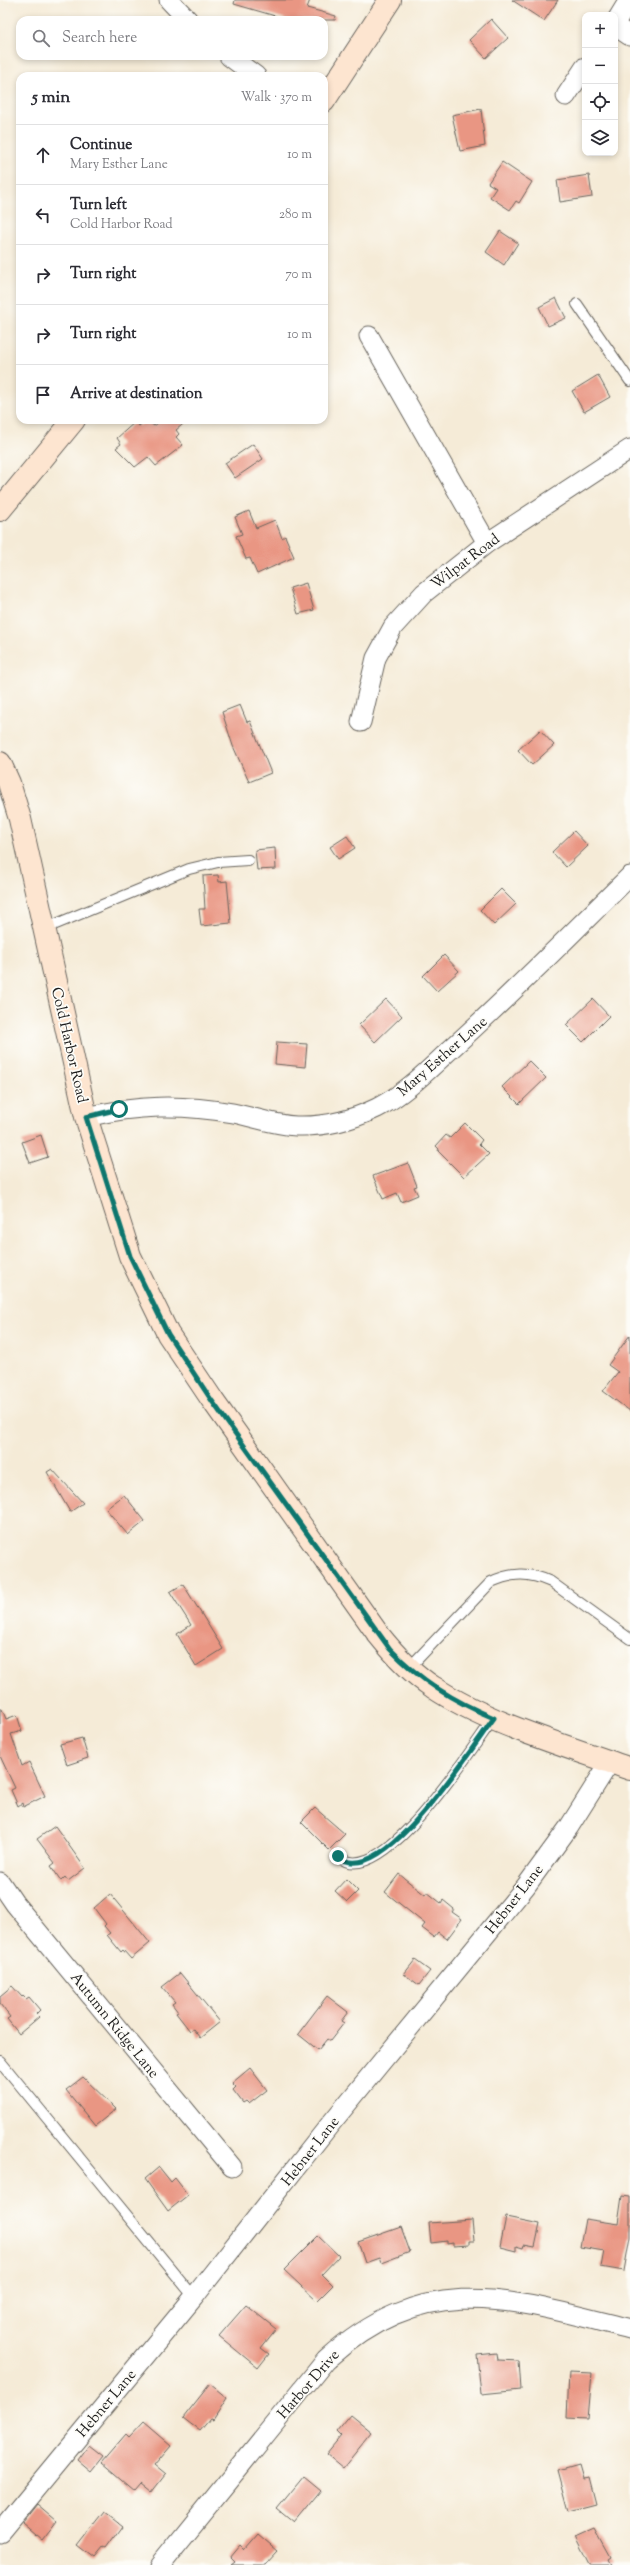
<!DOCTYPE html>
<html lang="en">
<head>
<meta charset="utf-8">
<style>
	:root { --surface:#fff; --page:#f7f7f7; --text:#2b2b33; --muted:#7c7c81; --line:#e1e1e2 }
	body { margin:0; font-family:"Sorts Mill Goudy",serif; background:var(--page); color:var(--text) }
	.controls { position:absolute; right:12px; top:12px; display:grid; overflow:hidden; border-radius:8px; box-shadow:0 2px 6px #0003 }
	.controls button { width:36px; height:36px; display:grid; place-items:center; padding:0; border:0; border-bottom:1px solid var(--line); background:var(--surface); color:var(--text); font:20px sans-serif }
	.stop { position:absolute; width:12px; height:12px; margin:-9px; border:3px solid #0f766e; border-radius:50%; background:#fff }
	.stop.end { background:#0f766e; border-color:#fff; box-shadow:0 1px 4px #0008 }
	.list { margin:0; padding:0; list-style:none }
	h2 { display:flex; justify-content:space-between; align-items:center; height:52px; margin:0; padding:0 16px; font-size:17px }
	h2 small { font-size:13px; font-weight:400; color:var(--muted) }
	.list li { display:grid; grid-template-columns:26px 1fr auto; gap:12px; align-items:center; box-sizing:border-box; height:60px; padding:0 16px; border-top:1px solid var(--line) }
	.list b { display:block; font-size:15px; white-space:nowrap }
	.list p { margin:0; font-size:13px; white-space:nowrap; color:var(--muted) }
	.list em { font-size:13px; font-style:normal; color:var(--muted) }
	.icon { flex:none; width:22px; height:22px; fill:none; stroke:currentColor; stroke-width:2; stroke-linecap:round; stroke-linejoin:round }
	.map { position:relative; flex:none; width:630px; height:2565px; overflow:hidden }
	.search { position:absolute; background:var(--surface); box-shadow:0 2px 6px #0003; left:16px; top:16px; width:312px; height:44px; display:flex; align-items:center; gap:10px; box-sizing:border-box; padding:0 14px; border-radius:12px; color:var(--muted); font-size:15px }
	.panel { position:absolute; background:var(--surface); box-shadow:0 2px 6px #0003; left:16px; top:72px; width:312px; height:352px; border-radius:12px }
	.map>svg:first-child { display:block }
	.building { fill:#e99683 }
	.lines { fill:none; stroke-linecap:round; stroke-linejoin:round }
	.service-casing { stroke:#68645d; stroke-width:12 }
	.minor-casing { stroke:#68645d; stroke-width:21 }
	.secondary-casing { stroke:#68645d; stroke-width:24 }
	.service { stroke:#fff; stroke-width:10 }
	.minor { stroke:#fff; stroke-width:19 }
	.secondary { stroke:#fde5d0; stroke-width:22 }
	.route { stroke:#0f766e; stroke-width:5 }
	.labels { text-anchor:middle; stroke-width:3.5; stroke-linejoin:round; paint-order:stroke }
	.street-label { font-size:15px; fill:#1c1c1c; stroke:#fdfcf7 }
</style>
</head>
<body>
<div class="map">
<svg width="630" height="2565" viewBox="0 0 630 2565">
	<rect width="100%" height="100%" fill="#fdfcf7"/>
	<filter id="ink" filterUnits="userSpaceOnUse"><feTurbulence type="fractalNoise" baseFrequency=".025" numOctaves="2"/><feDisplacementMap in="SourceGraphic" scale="8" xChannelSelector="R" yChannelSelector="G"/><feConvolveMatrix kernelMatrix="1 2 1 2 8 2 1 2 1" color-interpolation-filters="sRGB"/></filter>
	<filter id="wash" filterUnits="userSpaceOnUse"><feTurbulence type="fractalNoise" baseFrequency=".012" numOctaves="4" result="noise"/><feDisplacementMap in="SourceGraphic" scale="16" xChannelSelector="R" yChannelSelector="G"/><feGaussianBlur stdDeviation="0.9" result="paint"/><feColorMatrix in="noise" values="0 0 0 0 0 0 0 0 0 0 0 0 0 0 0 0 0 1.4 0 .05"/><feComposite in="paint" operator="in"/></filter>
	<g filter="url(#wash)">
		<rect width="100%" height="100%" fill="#f5ebd7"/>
		<g id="blocks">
			<g class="building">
				<polygon points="235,0 310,0 307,8 336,16 335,20 289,20 234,4"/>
				<polygon points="512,0 558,0 544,21"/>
				<polygon points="491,19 508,38 486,58 469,40"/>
				<polygon points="481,109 485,146 460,151 452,115"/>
				<polygon points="502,162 532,182 519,203 516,201 510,210 490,197 496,188 488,183"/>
				<polygon points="589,175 592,197 560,202 557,180"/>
				<polygon points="500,231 518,243 504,265 486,252"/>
				<polygon points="556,298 566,318 548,326 539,307"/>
				<polygon points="598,375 610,397 584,412 572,391"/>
				<polygon points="146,420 154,426 162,420 188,420 176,430 179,434 176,437 183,445 156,466 148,457 135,467 116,448 121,444 117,438 135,422 139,426"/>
				<polygon points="253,444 263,459 235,478 225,463"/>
				<polygon points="249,511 256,528 275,520 282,538 285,536 294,557 257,574 250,558 246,559 236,536 242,534 235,517"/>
				<polygon points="306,583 314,610 298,614 290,588"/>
				<polygon points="240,705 247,722 250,721 271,773 249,782 233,746 222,712"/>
				<polygon points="540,730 554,745 532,765 518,750"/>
				<polygon points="574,831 588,846 566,867 552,852"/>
				<polygon points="347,836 355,848 338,859 330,847"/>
				<polygon points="275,848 276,869 257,870 255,850"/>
				<polygon points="218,875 219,882 227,881 231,923 201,926 199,909 205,909 203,876"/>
				<polygon points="501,889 516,904 494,925 480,910"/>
				<polygon points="444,955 459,971 437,991 423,976"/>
				<polygon points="386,999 402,1016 375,1042 359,1025"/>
				<polygon points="593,999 609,1016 583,1042 566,1025"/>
				<polygon points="277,1042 307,1044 305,1067 275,1064"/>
				<polygon points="529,1061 546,1078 519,1104 502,1087"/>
				<polygon points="465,1123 482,1140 479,1144 489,1154 464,1177 438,1151 439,1149 436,1146 446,1135 450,1138"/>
				<polygon points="41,1135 48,1157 30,1163 22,1142"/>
				<polygon points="408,1163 417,1186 414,1187 418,1195 401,1202 397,1193 383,1199 373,1176"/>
				<polygon points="630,1335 630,1411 603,1391 618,1372 608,1365"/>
				<polygon points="52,1469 83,1503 70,1512 47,1472"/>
				<polygon points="124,1495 145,1521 128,1535 106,1509"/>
				<polygon points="183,1584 223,1649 196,1666 177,1634 191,1625 170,1592"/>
				<polygon points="0,1709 2,1709 6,1719 17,1715 22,1731 11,1734 22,1766 29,1762 45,1796 23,1807 22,1803 18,1806 11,1790 15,1788 0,1756"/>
				<polygon points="82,1738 88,1758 67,1765 60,1744"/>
				<polygon points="315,1808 345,1834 329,1850 301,1822"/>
				<polygon points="55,1826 85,1868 68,1881 65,1877 61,1881 51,1866 55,1863 37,1839"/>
				<polygon points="399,1874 425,1895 427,1892 441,1903 443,1900 454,1909 452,1912 462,1919 447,1939 438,1932 434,1937 422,1928 425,1924 385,1892"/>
				<polygon points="346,1879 358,1891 347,1902 335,1891"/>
				<polygon points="110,1894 150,1943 131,1959 123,1950 121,1952 107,1935 110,1933 104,1926 106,1924 94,1908"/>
				<polygon points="415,1960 430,1971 419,1985 404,1974"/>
				<polygon points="180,1973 220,2022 200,2038 193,2029 190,2031 176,2013 178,2012 172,2004 175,2002 162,1987"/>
				<polygon points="12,1986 22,1997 23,1996 26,1999 29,1997 40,2010 36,2014 39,2017 19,2034 7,2019 10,2017 0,2004 0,1996"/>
				<polygon points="327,1996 348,2012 341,2021 344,2023 330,2041 327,2039 318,2050 298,2034"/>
				<polygon points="250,2068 267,2090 249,2104 246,2101 243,2103 233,2090 236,2087 232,2083"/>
				<polygon points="83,2077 116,2109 95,2126 66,2090"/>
				<polygon points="159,2167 171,2182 175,2178 188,2195 168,2211 145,2179"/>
				<polygon points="622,2196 630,2197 630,2237 624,2271 601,2267 604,2251 580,2247 585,2219 618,2224"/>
				<polygon points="506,2217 540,2224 535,2247 524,2245 523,2248 516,2246 516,2251 500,2247"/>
				<polygon points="472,2220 474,2241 469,2241 469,2245 453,2246 453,2243 447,2244 447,2241 431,2243 429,2223"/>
				<polygon points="401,2227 410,2252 381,2263 379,2258 365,2263 358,2242"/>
				<polygon points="318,2236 339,2256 322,2274 333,2285 317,2301 284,2270"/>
				<polygon points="246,2305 276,2329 261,2348 269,2354 258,2368 219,2336"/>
				<polygon points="497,2353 498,2360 519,2361 521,2390 481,2394 477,2355"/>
				<polygon points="569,2372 592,2373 588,2419 567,2418"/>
				<polygon points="210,2384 227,2398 213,2420 210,2419 200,2431 183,2418"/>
				<polygon points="351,2415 372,2432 343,2468 326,2454 341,2436 337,2432"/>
				<polygon points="143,2422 171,2446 154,2466 165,2475 151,2493 140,2484 134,2491 101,2463 126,2434 129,2437"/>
				<polygon points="89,2445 103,2456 91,2471 78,2460"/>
				<polygon points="579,2464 583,2478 589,2477 596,2504 569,2511 558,2470"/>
				<polygon points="304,2476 321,2490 294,2523 277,2509"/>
				<polygon points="37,2504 57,2521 42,2540 22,2523"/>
				<polygon points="104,2512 122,2526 106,2548 104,2547 95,2558 78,2545"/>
				<polygon points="595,2528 611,2557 608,2559 611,2565 589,2565 575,2537"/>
				<polygon points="258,2534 278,2551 265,2565 230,2565 234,2562 230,2558 240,2546 244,2550"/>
			</g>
		</g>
	</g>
	<g filter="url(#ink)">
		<use href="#blocks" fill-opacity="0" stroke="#68645d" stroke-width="1"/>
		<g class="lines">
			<g class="service-casing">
				<g id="service">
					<polyline points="577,304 630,381"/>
					<polyline points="44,929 189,869 218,862 248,860"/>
					<path d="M 409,1668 L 491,1582 C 513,1572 529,1572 551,1582 L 630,1639"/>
					<path d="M 338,1856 C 380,1895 472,1747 494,1718"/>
					<polyline points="0,2061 194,2297"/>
				</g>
			</g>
			<g class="minor-casing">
				<g id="minor">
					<polyline points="169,0 188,20"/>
					<polyline points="615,23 629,0"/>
					<polyline points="615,26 630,36"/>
					<polyline points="229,56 256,76"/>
					<polyline points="566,96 585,67"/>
					<polyline points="369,336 487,543"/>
					<polyline points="361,722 376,658 393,627 424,593 487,543 630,449"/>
					<path d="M 86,1117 C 138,1105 180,1104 233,1113 C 254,1117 274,1125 296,1126 C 323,1127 352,1120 377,1108 C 405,1094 428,1070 452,1048 C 513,993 571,934 630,876"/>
					<polyline points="0,1882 15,1904 232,2167"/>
					<polyline points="0,2532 194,2297 328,2127 526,1886 569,1827 610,1762"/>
					<path d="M 160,2565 L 326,2360 C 427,2269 511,2299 630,2329"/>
				</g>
			</g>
			<g class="secondary-casing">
				<g id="secondary">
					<polyline points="324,101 390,0"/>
					<polyline points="0,510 74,420"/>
					<path d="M 0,763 L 9,783 L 20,819 L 86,1117 L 130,1256 L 168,1334 L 213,1401 L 378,1634 C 394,1654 411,1673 433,1687 C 488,1724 567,1746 630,1769"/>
				</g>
			</g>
			<use href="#service" class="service"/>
			<use href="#minor" class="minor"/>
			<use href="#secondary" class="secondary"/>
		</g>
	</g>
	<g class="lines" filter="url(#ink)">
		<path class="route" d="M 119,1109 L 86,1117 L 130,1256 L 168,1334 L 212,1401 L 390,1649 C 421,1681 453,1701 494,1718 C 472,1747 380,1894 338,1856"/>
	</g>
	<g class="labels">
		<g class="street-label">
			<text transform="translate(465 561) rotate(-37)" y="5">Wilpat Road</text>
			<text transform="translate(70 1045) rotate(77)" y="5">Cold Harbor Road</text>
			<text transform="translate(442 1056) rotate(-41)" y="5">Mary Esther Lane</text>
			<text transform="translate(514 1899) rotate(-52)" y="5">Hebner Lane</text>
			<text transform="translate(115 2025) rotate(51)" y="5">Autumn Ridge Lane</text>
			<text transform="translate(310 2151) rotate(-52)" y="5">Hebner Lane</text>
			<text transform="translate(308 2384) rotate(-49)" y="5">Harbor Drive</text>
			<text transform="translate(106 2403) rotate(-50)" y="5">Hebner Lane</text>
		</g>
	</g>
</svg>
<div class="controls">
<button>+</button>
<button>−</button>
<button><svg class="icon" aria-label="locate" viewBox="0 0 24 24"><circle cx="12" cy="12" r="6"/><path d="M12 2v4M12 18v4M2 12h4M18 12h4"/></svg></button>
<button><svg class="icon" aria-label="layers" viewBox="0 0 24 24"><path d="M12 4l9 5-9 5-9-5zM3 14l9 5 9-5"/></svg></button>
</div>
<div class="stop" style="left:119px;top:1109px"></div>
<div class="stop end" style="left:338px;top:1856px"></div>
<div class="search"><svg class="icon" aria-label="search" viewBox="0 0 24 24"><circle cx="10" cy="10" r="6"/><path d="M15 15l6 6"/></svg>Search here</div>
<section class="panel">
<h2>5 min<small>Walk · 370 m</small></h2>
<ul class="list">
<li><svg class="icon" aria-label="ahead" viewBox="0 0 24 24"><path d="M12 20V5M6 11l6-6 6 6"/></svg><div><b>Continue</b><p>Mary Esther Lane</p></div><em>10 m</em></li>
<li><svg class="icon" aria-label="left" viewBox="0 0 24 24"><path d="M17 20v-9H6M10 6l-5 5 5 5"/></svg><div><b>Turn left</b><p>Cold Harbor Road</p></div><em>280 m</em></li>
<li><svg class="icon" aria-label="right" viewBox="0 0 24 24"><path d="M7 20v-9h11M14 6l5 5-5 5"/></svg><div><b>Turn right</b></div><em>70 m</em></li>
<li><svg class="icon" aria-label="right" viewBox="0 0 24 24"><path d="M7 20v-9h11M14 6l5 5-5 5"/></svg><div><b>Turn right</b></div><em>10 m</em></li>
<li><svg class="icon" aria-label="arrive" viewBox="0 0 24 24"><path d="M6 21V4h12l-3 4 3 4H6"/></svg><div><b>Arrive at destination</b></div></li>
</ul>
</section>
</div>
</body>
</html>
